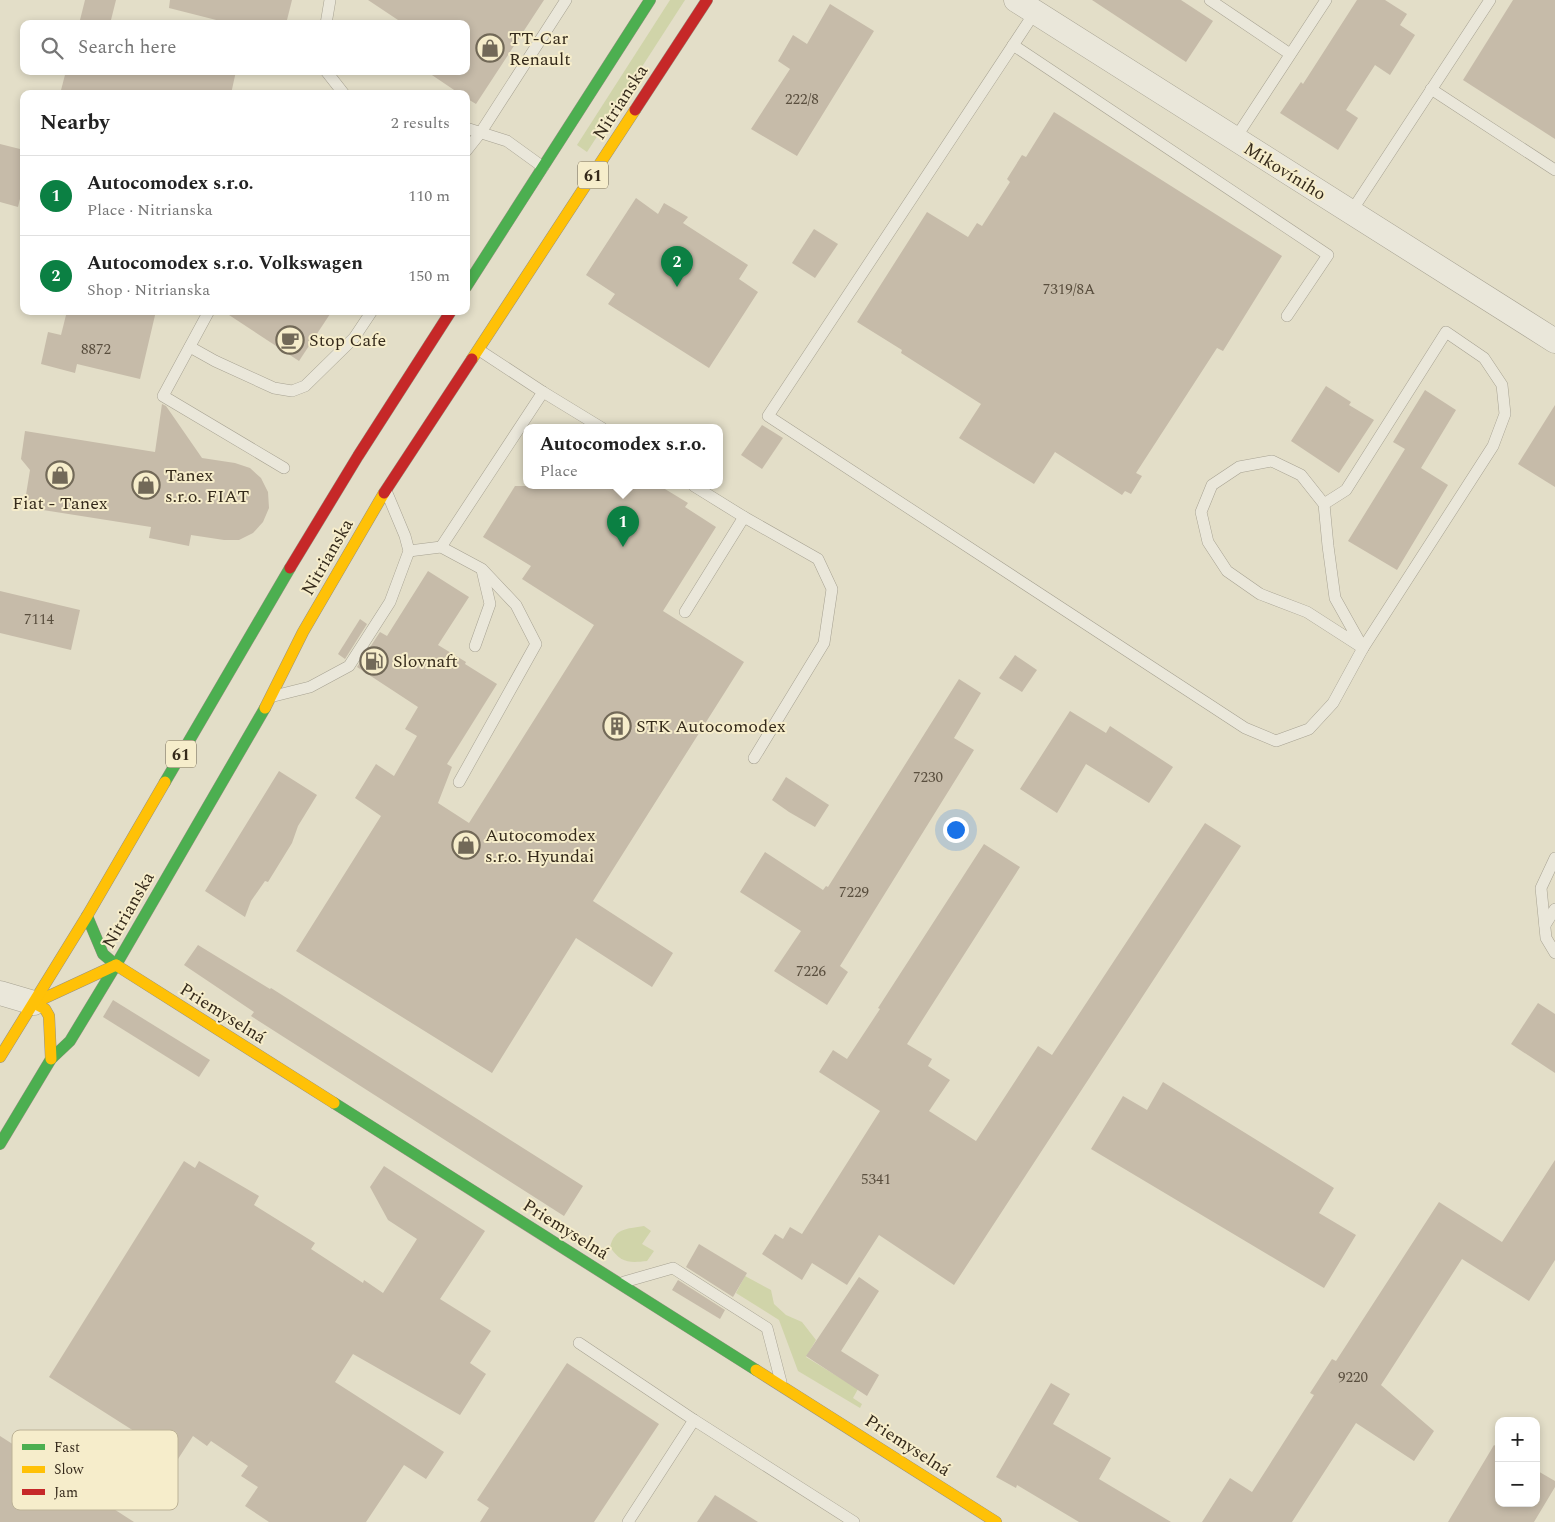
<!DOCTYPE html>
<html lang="en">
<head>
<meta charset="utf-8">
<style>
	:root { --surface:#fff; --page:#f6f6f6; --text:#222; --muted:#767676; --line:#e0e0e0; --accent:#0b8043 }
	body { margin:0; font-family:Spectral,serif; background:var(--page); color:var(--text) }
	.controls { position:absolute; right:15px; bottom:15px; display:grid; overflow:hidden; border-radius:10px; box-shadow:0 2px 8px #0003 }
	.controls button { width:45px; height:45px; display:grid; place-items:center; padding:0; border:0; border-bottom:1px solid var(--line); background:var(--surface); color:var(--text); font:25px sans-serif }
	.you { position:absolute; left:955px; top:829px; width:18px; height:18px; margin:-12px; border:4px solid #fff; border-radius:50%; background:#1a73e8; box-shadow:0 0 0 8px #1a73e833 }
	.badge { display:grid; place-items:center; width:32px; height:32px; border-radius:50%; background:var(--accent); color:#fff; font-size:16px; font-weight:700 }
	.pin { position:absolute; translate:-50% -41px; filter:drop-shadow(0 1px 2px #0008) }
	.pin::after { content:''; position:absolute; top:26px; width:18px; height:15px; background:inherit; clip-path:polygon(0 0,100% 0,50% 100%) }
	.popup { position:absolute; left:523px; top:424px; width:200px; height:65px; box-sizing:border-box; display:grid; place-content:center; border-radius:10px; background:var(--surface); filter:drop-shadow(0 1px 4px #0005); font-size:16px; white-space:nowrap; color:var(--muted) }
	.popup b { font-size:19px; color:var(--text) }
	.popup::after { content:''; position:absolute; left:50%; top:100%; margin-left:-10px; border:10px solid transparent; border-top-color:var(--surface) }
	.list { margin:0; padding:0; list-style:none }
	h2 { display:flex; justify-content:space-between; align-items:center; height:65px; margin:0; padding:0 20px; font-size:21px }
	h2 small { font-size:16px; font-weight:400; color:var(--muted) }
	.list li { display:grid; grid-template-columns:32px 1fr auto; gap:15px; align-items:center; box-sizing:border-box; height:80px; padding:0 20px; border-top:1px solid var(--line) }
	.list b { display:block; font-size:19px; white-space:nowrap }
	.list p { margin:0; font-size:16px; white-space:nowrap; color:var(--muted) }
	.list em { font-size:16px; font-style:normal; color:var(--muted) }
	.icon { flex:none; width:28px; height:28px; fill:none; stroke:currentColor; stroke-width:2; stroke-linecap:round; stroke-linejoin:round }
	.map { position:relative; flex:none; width:1555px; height:1522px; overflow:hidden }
	.search { position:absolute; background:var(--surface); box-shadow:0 2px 8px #0003; left:20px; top:20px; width:450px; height:55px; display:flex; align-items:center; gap:12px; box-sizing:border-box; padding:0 18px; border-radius:10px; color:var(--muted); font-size:19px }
	.panel { position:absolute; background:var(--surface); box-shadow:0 2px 8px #0003; left:20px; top:90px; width:450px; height:225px; border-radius:10px }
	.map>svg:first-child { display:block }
	.green { fill:#d0d4a9 }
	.building { fill:#c6bba9 }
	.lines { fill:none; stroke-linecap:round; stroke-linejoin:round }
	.lane-casing { stroke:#a7a292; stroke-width:12 }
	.street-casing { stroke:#a7a292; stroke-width:25 }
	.fast-casing { stroke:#979182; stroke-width:12 }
	.slow-casing { stroke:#979182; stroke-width:12 }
	.jam-casing { stroke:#979182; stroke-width:12 }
	.lane { stroke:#eae7da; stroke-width:11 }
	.street { stroke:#eae7da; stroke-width:24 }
	.fast { stroke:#4caf50; stroke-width:11 }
	.slow { stroke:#ffc107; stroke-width:11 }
	.jam { stroke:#c62828; stroke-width:11 }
	.labels { text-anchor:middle; stroke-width:4; stroke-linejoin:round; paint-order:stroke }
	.number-label { font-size:15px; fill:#594e3e }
	.shield { fill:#f6edcb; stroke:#6f6450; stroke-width:1 }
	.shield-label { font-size:16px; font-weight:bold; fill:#352a1b }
	.poi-label { font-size:18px; fill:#352a1b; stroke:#f6edcb; text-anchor:start }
	.street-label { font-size:18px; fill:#352a1b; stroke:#f6edcb }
	.key { fill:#f6edcb; stroke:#bcb296; stroke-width:1 }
	.key-label { font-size:14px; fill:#352a1b }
</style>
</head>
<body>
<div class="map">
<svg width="1555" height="1522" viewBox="0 0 1555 1522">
	<rect width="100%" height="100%" fill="#e3dec8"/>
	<g class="green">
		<polygon points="670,0 685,0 587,152 577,145"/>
		<path d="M 644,1226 L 651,1231 L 642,1244 L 654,1251 L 647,1261 C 629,1263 621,1263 610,1247 C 615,1228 626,1229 644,1226 Z"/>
		<polygon points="745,1276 771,1290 774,1304 786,1315 802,1322 816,1340 806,1357 858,1389 853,1398 862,1404 860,1408 798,1371 779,1320 736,1293"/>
	</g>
	<g class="building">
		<polygon points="85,0 116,0 110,24 79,24"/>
		<polygon points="170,0 292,0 286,24 232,24 169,8"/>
		<polygon points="368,0 544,0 476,104 466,98 466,94 460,94 426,71 466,71 466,24 404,24"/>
		<polygon points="1092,0 1181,0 1213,21 1186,62"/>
		<polygon points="1357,0 1385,0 1407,14 1400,25 1415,35 1390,75 1375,65 1346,110 1358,118 1338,150 1280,113 1301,82 1303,84"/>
		<polygon points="1513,0 1555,0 1555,139 1463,80"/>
		<polygon points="830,4 874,31 797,156 751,129 790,69 778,61 793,35 807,44"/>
		<polygon points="66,71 236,71 231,94 60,94"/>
		<polygon points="1054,112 1282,256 1223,351 1217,348 1136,473 1142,476 1131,494 1125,491 1122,495 1055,452 1034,484 959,438 981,404 901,353 902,350 857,322 927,212 968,237 977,223 982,226 1010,182 1007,179 1022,155 1026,157"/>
		<polygon points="0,144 24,150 24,182 18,207 0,202"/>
		<polygon points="636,198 658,214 664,203 688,217 683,223 748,265 739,279 758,292 709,368 608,304 615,294 586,275"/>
		<polygon points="814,229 838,244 815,278 792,263"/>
		<polygon points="67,311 156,311 140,379 77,364 75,373 41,364 48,332 61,335"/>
		<polygon points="223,311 332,311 299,361"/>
		<polygon points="1326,386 1351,402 1349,405 1374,420 1339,473 1291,441"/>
		<polygon points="1425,390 1456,410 1421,468 1448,485 1397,570 1348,541 1405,449 1393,442"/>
		<polygon points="162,404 166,406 202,458 235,463 250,468 261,478 268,492 269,508 263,522 253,533 239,540 224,540 191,535 189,546 149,538 151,527 24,507 30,470 21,459 25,431 155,452"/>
		<polygon points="1555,405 1555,487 1518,464"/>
		<polygon points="762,425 783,438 762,469 741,455"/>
		<polygon points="515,486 660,486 688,503 685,507 716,527 663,611 744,662 593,901 673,953 652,987 576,938 492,1073 296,951 381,816 355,798 376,764 394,776 417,736 405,729 418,707 357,667 380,632 387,636 428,571 469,597 438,645 466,662 465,664 497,684 447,764 452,767 438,803 469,823 594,625 522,579 531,566 483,537"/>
		<polygon points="0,591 80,610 71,650 0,633"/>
		<polygon points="360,619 367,624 345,659 338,654"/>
		<polygon points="1015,655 1037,670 1022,692 999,678"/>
		<polygon points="959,679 981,693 954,738 974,750 840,966 848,972 827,1005 774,971 801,931 740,892 765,852 823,890 826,886 828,887"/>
		<polygon points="1070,711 1106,733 1110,726 1173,767 1149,803 1086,764 1057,813 1020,789"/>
		<polygon points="279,771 317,795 298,826 292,843 268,882 265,881 251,901 245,917 205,891"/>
		<polygon points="786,777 829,805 815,827 789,812 772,800"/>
		<polygon points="1205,823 1241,846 954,1285 879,1235 847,1285 812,1263 802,1280 762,1254 775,1234 783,1239 790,1227 802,1234 880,1111 819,1072 833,1050 847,1059 880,1009 878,1008 984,844 1020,867 907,1044 932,1059 928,1066 950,1080 929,1111 976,1141 1038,1046 1052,1055"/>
		<polygon points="198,945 270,989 271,988 583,1186 564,1216 251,1016 254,1012 184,965"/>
		<polygon points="113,1000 210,1060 199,1077 103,1017"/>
		<polygon points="1538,1003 1555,1014 1555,1073 1511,1044"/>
		<polygon points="1163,1082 1334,1188 1319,1213 1356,1235 1324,1288 1091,1149 1123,1096 1147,1110"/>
		<polygon points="1555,1160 1555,1260 1529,1301 1462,1259 1381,1385 1434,1431 1414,1461 1356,1423 1292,1522 1202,1522 1230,1478 1252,1492 1314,1395 1310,1393 1332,1359 1336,1361 1439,1202 1502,1242"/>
		<polygon points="184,1161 195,1168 199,1161 259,1196 254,1205 315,1243 311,1249 363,1283 364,1280 383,1293 417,1239 388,1220 370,1187 384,1166 485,1231 440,1299 491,1331 470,1363 486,1374 460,1415 353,1354 335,1382 444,1452 426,1479 404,1465 366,1522 269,1522 245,1506 258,1487 241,1476 248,1466 211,1441 207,1446 193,1436 178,1459 49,1377"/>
		<polygon points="699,1244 747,1273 733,1297 686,1267"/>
		<polygon points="859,1277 879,1291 841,1351 879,1375 867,1396 806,1356"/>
		<polygon points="678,1280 725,1310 720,1319 672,1290"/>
		<polygon points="567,1363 659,1424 594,1522 480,1522 489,1508 477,1500"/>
		<polygon points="1051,1383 1070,1394 1053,1424 1111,1458 1099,1479 1171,1522 1079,1522 1017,1485 1016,1488 996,1477"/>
		<polygon points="0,1436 134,1522 0,1522"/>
		<polygon points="1494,1445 1499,1448 1499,1503 1536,1503 1536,1470 1555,1481 1555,1487 1534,1522 1448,1522"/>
		<polygon points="715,1495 758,1522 697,1522"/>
	</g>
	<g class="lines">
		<g class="lane-casing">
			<g id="lane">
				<polyline points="1210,0 1290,54"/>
				<polyline points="1035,12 768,416 1245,728 1276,741 1309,729 1333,703 1363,648 1493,446 1505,414 1502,385 1484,358 1446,332 1346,490 1324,504"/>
				<polyline points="326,24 330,0"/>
				<polyline points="1013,45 1328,255 1287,316"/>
				<polyline points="326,71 344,94"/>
				<polyline points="1431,89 1555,170"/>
				<polyline points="466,128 507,141 543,167"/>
				<polyline points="1235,139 1326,0"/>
				<polyline points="466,151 481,132 566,0"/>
				<polyline points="1351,212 1490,0"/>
				<polyline points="209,311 163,396 284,468"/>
				<polyline points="190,347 215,361 274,388 292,391 305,386 354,338 372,311"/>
				<polyline points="479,350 543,392 602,428"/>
				<polygon points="1272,461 1301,475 1324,504 1328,546 1335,598 1363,648 1307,612 1260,594 1227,571 1208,542 1201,512 1212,485 1239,467"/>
				<polyline points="694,486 744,517 818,559 832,589 824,643 754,758"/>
				<polyline points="441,547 543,392"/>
				<polyline points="409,551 441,547 482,569 516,605 536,644 459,782"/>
				<polyline points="685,612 744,517"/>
				<polyline points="475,646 490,604 482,570"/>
				<polyline points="274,696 310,687 349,666 390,602 409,551 405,536 387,493"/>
				<polyline points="1555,858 1541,888 1546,938 1555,953"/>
				<polyline points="1545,925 1555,909"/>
				<polyline points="624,1282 673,1268 767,1328 781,1382"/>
				<polyline points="579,1343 694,1420"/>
				<polyline points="628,1522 694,1420 854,1522"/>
			</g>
		</g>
		<g class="street-casing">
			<g id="street">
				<polyline points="1016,0 1555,341"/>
				<polyline points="0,993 34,1003"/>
			</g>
		</g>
		<g class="fast-casing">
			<g id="fast">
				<polyline points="466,287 650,0"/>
				<polyline points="165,782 290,568"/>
				<polyline points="87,916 103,954 116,965"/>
				<polyline points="334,1103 756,1370"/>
				<polyline points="0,1144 51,1059 70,1041 116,965 265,708"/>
			</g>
		</g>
		<g class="slow-casing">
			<g id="slow">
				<polyline points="472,359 635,110"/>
				<polyline points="265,708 303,632 384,493"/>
				<polyline points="116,965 334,1103"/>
				<polyline points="34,1003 116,965"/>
				<polyline points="34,1003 45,1009 49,1016 51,1059"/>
				<polyline points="0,1057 87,916 165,782"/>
				<polyline points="756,1370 996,1522"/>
			</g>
		</g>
		<g class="jam-casing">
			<g id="jam">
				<polyline points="635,110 707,0"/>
				<polyline points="384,493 472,359"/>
				<polyline points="290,568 358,456 451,311"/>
			</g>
		</g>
		<use href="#lane" class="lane"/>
		<use href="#street" class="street"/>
		<use href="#fast" class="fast"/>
		<use href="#slow" class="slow"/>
		<use href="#jam" class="jam"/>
	</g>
	<defs>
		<g id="shop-ring" transform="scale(1.4375)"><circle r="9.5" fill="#f6edcb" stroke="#726958" stroke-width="1.5"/><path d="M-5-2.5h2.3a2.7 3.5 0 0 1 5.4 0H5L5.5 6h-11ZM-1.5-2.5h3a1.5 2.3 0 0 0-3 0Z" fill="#726958"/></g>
		<g id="cafe-ring" transform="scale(1.4375)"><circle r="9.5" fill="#f6edcb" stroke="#726958" stroke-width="1.5"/><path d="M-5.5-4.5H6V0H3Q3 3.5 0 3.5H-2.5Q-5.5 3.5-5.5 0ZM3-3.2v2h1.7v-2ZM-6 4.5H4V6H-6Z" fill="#726958"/></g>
		<g id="fuel-ring" transform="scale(1.4375)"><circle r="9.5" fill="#f6edcb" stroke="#726958" stroke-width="1.5"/><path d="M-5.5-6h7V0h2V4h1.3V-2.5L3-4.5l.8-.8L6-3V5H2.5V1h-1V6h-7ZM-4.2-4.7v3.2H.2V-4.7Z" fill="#726958"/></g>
		<g id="building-ring" transform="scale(1.4375)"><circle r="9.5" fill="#f6edcb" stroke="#726958" stroke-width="1.5"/><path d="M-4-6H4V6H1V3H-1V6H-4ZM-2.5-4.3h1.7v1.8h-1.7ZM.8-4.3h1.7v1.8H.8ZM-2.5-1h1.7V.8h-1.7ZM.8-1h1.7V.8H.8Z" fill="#726958"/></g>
	</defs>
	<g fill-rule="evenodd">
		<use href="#shop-ring" x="490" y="48"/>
		<use href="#cafe-ring" x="290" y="340"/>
		<use href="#shop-ring" x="60" y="475"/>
		<use href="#shop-ring" x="146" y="485"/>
		<use href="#fuel-ring" x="374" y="661"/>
		<use href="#building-ring" x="617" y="726"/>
		<use href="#shop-ring" x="466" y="845"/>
	</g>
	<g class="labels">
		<g class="number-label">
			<text x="802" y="104">222/8</text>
			<text x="1069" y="294">7319/8A</text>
			<text x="96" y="354">8872</text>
			<text x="39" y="624">7114</text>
			<text x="928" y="782">7230</text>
			<text x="854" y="897">7229</text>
			<text x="811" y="976">7226</text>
			<text x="876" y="1184">5341</text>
			<text x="1353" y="1382">9220</text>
		</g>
		<g class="shield">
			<rect x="578" y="161.5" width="30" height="27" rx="4"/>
			<rect x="166" y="740.5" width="30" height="27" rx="4"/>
		</g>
		<g class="shield-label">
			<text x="593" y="181">61</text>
			<text x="181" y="760">61</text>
		</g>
		<g class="poi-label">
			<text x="509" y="44">TT-Car<tspan x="509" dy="21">Renault</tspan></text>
			<text x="309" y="346">Stop Cafe</text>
			<text x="165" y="481">Tanex<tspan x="165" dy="21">s.r.o. FIAT</tspan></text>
			<text x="60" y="509" text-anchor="middle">Fiat - Tanex</text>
			<text x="393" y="667">Slovnaft</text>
			<text x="636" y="732">STK Autocomodex</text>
			<text x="485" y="841">Autocomodex<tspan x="485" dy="21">s.r.o. Hyundai</tspan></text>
		</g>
		<g class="street-label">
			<text transform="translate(620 102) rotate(-57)" y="6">Nitrianska</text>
			<text transform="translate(1285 171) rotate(32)" y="6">Mikovíniho</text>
			<text transform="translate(327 557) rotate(-60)" y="6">Nitrianska</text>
			<text transform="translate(128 910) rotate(-60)" y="6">Nitrianska</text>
			<text transform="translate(223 1013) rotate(32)" y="6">Priemyselná</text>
			<text transform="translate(566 1229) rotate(32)" y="6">Priemyselná</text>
			<text transform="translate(908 1445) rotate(33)" y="6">Priemyselná</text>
		</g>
	</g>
	<rect x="12" y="1430" width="166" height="80" rx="8" class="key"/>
	<rect x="22" y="1444" width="23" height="6" fill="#4caf50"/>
	<rect x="22" y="1466" width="23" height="7" fill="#ffc107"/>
	<rect x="22" y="1489" width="23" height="6" fill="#c62828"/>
	<g class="key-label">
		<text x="54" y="1452">Fast</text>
		<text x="54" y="1474">Slow</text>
		<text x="54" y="1497">Jam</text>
	</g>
</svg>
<div class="controls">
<button>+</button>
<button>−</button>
</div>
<div class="you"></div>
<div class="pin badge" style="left:623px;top:547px">1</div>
<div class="popup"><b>Autocomodex s.r.o.</b>Place</div>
<div class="pin badge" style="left:677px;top:287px">2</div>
<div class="search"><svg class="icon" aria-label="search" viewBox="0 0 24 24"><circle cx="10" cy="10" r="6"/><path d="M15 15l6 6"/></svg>Search here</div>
<section class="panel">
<h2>Nearby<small>2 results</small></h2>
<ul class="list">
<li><span class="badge">1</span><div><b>Autocomodex s.r.o.</b><p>Place · Nitrianska</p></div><em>110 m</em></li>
<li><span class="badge">2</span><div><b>Autocomodex s.r.o. Volkswagen</b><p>Shop · Nitrianska</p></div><em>150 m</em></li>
</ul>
</section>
</div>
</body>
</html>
